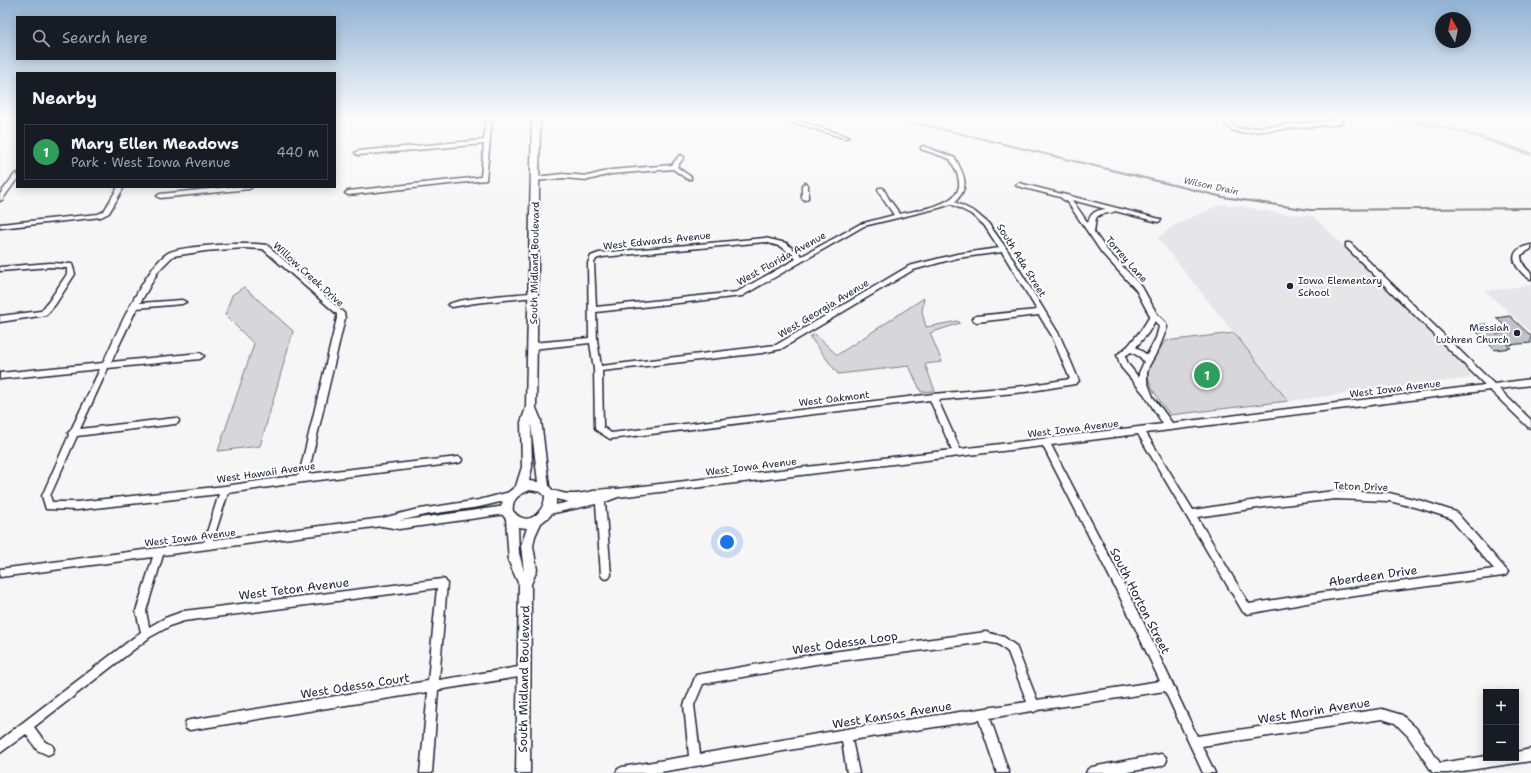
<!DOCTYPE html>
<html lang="en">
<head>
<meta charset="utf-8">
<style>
	:root { --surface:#171b24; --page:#242831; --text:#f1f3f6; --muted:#9ea1a6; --line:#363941; --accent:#9495a2 }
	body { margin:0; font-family:"Shantell Sans",sans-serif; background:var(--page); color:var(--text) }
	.controls { position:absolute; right:12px; bottom:12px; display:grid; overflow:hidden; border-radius:0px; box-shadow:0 2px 10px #0003 }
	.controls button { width:36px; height:36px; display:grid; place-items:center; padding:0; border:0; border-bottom:1px solid var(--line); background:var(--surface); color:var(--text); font:20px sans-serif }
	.compass { position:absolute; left:1435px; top:12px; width:36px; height:36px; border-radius:50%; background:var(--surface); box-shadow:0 2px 10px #0003; rotate:351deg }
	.you { position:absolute; left:727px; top:542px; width:14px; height:14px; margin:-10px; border:3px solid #fff; border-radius:50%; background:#1a73e8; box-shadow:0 0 0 6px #1a73e833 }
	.badge { display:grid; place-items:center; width:26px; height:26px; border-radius:50%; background:var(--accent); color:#fff; font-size:13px; font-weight:700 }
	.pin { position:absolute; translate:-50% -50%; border:2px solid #fff; box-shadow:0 1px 4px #0006 }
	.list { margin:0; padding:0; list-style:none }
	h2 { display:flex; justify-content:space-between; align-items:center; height:52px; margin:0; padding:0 16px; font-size:17px }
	h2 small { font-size:13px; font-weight:400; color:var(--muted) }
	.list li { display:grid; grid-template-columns:26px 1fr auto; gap:12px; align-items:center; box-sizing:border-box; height:56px; margin:0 8px 8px; padding:0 8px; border:1px solid var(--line); border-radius:0px }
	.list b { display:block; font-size:15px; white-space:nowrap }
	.list p { margin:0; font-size:13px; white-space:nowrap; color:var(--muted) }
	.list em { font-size:13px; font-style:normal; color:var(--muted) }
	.icon { flex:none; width:22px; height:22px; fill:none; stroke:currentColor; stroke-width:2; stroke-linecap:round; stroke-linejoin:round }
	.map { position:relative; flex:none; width:1531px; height:773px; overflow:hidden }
	.search { position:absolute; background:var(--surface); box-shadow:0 2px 10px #0003; left:16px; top:16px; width:320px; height:44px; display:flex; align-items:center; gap:10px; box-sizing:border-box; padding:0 14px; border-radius:0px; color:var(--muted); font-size:15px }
	.panel { position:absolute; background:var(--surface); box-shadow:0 2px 10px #0003; left:16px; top:72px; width:320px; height:116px; border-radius:0px }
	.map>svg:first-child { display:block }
	.built { fill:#e6e6e9 }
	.green { fill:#d7d7db; stroke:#7c7c8b }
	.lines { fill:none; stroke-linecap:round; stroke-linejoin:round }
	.stream { stroke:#767685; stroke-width:2 }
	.canal { fill:#aeaeb7; fill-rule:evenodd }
	.building { fill:#c2c2c9; stroke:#22223b }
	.minor-casing { stroke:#22223b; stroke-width:3 }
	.major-casing { stroke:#22223b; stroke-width:3 }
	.minor { fill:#fff; fill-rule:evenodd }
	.major { fill:#fff; fill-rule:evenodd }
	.poi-dot { fill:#22223b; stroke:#fff; stroke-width:1.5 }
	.labels { text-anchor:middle; stroke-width:4; stroke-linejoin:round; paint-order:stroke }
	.far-water-label { font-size:9px; font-style:italic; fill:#5a5a6d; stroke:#fff }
	.street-label { font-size:10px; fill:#22223b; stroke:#fff }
	.poi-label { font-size:10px; fill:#22223b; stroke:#fff; text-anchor:start }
	.near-street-label { font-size:12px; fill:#22223b; stroke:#fff }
</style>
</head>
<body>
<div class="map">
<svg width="1531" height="773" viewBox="0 0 1531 773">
	<rect width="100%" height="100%" fill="#f6f6f7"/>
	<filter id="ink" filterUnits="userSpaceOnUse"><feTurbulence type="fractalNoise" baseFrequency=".025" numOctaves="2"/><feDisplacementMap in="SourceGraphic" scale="8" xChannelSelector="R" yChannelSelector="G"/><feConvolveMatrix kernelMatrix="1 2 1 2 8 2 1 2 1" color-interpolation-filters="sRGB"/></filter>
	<g filter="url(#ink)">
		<g class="built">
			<polygon points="1221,204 1241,206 1270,212 1313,216 1470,370 1471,378 1288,401 1158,238 1173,226"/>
			<polygon points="1531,285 1531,332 1485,291"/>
		</g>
		<g class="green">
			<polygon points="244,287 293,331 260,446 218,451 254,344 225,315 232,295"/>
			<polygon points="924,298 922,312 926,327 958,321 960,323 930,333 942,362 925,364 935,391 921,392 909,366 838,374 810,337 815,334 837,355"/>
			<path d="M 1234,333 L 1288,401 L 1170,415 C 1163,405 1146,384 1148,371 C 1150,361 1160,350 1165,341 Z"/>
		</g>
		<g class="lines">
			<polyline class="stream" points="896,118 1223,197 1310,210 1531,208"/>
			<g class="canal">
				<polygon points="1392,118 1400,118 1401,119 1398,121"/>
				<polygon points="1406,118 1462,130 1531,152 1531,156 1459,132 1404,121 1403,120"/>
			</g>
		</g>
		<polygon class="building" points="1510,316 1531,336 1531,343 1507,345 1511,348 1495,350 1471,326 1486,324 1497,334 1512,332 1496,318"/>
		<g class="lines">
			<g class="minor-casing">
				<g id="minor">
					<polygon points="486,118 492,118 486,180 348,195 345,193 348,191 481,177 484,144 358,155 355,153 358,151 484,140"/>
					<polygon points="780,118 790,118 849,137 844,138"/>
					<polygon points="1220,118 1226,118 1236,128 1241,129 1339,120 1342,122 1339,124 1241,133 1232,130"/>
					<path d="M 923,146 L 955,158 C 964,175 971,186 955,202 L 975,212 L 988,223 L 1006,248 L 1060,336 L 1079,381 L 1075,384 L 1025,392 L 938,400 L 960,449 L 1163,424 L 1144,394 L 1121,367 L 1117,355 L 1128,346 L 1142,329 L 1150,316 L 1136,290 L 1102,253 L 1068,203 L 1060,197 L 1017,186 L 1016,185 L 1019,183 L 1160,219 L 1161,220 L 1158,222 L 1115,211 C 1109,215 1102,211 1096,218 L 1094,232 L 1106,249 L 1142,287 L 1157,314 L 1165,322 L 1167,327 L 1165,333 L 1159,348 L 1149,366 L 1147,373 L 1147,381 L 1153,397 L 1172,423 L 1485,385 L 1346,247 L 1346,243 L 1350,243 L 1494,384 L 1531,379 L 1531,385 L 1499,389 L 1531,420 L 1531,428 L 1528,427 L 1490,390 L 1146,433 L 1193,510 L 1264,499 L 1335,491 L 1389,493 L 1422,501 L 1456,512 L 1508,572 L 1506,575 L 1503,576 L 1318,601 L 1247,614 L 1243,612 L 1138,434 L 1051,445 L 1138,611 L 1197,736 L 1382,709 L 1402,715 L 1416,728 L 1440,763 L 1486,756 L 1486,758 L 1516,758 L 1516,752 L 1531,749 L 1531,761 L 1448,773 L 1433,773 L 1408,736 L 1395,723 L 1382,719 L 1202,746 L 1215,773 L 1203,773 L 1165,691 L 1038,710 L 1034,712 L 1032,711 L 990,718 L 1009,773 L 997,773 L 979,720 L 852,740 L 859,773 L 847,773 L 842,741 L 655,773 L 616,773 L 618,769 L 622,767 L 689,756 L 684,705 L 696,675 L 816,654 L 986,632 L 1004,637 L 1016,646 L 1037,700 L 1160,681 L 1130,617 L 1043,446 L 618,497 L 605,502 L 611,575 L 609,578 L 606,579 L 603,578 L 601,575 L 596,504 L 549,514 L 546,513 L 544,510 L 546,507 L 569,502 L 547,497 L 546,494 L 547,491 C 553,489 562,494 569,494 C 585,495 600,487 617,489 L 952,450 L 930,400 L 610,439 L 596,430 L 595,428 L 594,369 L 590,343 L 532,349 L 528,346 L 532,343 L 589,338 L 588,263 L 591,256 L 599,253 L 765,238 L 786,243 L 802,256 L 860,224 L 894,215 L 883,199 L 878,189 L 879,188 L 883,188 L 889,199 L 900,214 C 916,210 957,206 959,186 C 960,176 954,167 950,159 L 921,149 L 921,147 ZM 1072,200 L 1106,209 C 1096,210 1090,213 1088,223 ZM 951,204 L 971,214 L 984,225 L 999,248 L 957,254 L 909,266 L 776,345 L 601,366 L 597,340 L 596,312 L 742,296 L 864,226 L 939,208 ZM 765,242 L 782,247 L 796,259 L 737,292 L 596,307 L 594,263 L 596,259 L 602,257 ZM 1002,252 L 1037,310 L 976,316 L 972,319 L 976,322 L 1039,315 L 1052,336 L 1070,379 L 1025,386 L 933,394 L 611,433 L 603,427 L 602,371 L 762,353 L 781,349 L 913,270 L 957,258 ZM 1155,321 L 1159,327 L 1156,338 L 1147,355 L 1136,347 L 1148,333 ZM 1131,352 L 1140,357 L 1144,362 L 1139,373 L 1139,378 L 1128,364 L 1125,356 ZM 1335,499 L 1389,501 L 1422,509 L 1450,518 L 1494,569 L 1318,593 L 1249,604 L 1197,517 L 1264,507 ZM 986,642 L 998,644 L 1008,652 L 1027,702 L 846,729 L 700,754 L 694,705 L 703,684 L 816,664 Z"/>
					<polygon points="681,155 684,157 677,167 691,177 691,179 687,179 673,169 611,174 588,180 563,178 535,181 532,179 535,177 563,174 588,176 611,170 672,165 679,156"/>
					<polygon points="17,173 17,179 2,200 0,201 0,194 15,174"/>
					<polygon points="805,183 808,185 808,198 805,200 802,198 802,185"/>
					<polygon points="118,187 124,187 109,213 101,217 0,228 0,224 98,214 104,211"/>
					<polygon points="230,187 252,187 249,189 160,198 157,196 160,194"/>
					<path d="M 231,244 L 256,244 L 267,245 L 344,313 L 345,318 L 308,474 L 458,457 L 461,458 L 462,460 L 461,462 L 458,463 L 303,482 L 228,493 L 213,540 L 383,518 L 414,510 L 479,500 L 510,492 L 513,493 L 514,496 L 513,499 L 479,507 L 430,514 L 398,521 L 506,506 L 509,507 L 511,510 L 509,513 L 506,514 L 399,529 L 382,526 L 163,555 L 146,611 L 149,627 L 165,618 L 184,611 L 442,579 L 445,580 L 447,583 L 439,680 L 525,666 L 529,667 L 530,671 L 529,675 L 525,676 L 438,690 L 432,773 L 420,773 L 428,692 L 190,730 L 186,729 L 185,725 L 186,721 L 190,720 L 428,681 L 437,588 L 184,621 L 172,625 L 150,637 L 34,727 L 45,742 L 52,745 L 54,749 L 52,753 L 48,755 L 37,750 L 26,734 L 0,753 L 0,740 L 141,632 L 136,611 L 153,557 L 0,577 L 0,569 L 204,542 L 219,494 L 77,510 L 46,509 L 42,496 L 69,435 L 68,433 L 71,430 L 100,369 L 0,379 L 0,373 L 103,363 C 115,337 145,267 168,253 C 177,247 219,245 231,244 ZM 244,248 L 263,249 L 337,314 L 337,318 L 299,475 L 225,486 L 77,502 L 52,502 L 50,496 L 77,436 L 175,424 L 178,423 L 179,421 L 178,419 L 175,418 L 80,429 L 108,368 L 200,359 L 204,356 L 200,353 L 111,362 L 137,308 L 182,304 L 186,302 L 182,300 L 140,303 L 159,270 L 173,256 L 205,251 Z"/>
					<path d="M 1531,245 L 1531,249 L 1521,255 C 1521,263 1525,268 1531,273 L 1531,279 C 1524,277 1511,263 1515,254 C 1517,248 1526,246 1531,245 Z"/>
					<polygon points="50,263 72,264 75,274 55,305 46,315 0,322 0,316 41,311 49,301 67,274 67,268 50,267 0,271 0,267"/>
					<path d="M 532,293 L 536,295 L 535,297 L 475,303 L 452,307 L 448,305 C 456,298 518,294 532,293 Z"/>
					<polygon points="1161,754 1165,756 1167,760 1165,764 1161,766 1122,773 1086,773 1088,769 1092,767"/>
				</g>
			</g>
			<g class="major-casing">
				<path id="major" d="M 532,118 L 540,118 L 536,408 L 541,420 L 549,486 L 556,495 L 556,504 L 550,516 L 541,523 L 535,536 L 533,546 L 537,570 L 531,584 L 530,773 L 516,773 L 519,585 L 509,562 L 506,519 L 501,513 L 501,507 L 505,495 L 516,486 L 522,467 L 521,422 L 526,408 ZM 531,424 L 538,482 L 529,481 L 532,467 ZM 530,490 L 541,492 L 545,496 C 545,508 533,524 520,517 C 517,516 515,513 513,511 C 511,499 520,494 530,490 ZM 518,527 L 527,528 L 521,546 L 524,572 L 519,553 Z"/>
			</g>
			<use href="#minor" class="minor"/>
			<use href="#major" class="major"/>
		</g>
	</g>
	<linearGradient id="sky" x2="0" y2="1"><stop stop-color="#91b2d4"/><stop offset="0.52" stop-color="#fbfbfb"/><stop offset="1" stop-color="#fbfbfb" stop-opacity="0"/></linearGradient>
	<rect width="1531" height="226" fill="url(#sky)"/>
	<g class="poi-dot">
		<circle cx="1290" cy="286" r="4"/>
		<circle cx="1517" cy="333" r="4"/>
	</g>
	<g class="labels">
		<g class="far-water-label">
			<text transform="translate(1211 186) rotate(12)" y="3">Wilson Drain</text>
		</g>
		<g class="street-label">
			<text transform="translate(657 240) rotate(-6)" y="4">West Edwards Avenue</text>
			<text transform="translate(781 258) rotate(-29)" y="4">West Florida Avenue</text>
			<text transform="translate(1127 259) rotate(49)" y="4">Torrey Lane</text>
			<text transform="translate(1022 260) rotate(58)" y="4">South Ada Street</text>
			<text transform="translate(534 263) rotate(-89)" y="4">South Midland Boulevard</text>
			<text transform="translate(309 274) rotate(42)" y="4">Willow Creek Drive</text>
			<text transform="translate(823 308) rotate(-31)" y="4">West Georgia Avenue</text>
			<text transform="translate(1395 388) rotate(-7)" y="4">West Iowa Avenue</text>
			<text transform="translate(834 398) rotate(-7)" y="4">West Oakmont</text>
			<text transform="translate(1073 428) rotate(-7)" y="4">West Iowa Avenue</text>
			<text transform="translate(751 466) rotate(-7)" y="4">West Iowa Avenue</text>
			<text transform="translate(266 472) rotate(-8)" y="4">West Hawaii Avenue</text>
			<text transform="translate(1361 486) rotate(2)" y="4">Teton Drive</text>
			<text transform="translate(190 537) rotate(-7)" y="4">West Iowa Avenue</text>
		</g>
		<g class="poi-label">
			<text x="1298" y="284">Iowa Elementary<tspan x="1298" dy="12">School</tspan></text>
			<text x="1509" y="331" text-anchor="end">Messiah<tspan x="1509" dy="12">Luthren Church</tspan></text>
		</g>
		<g class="near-street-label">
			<text transform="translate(1373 576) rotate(-8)" y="4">Aberdeen Drive</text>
			<text transform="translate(294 589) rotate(-7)" y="4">West Teton Avenue</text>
			<text transform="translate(1140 601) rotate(63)" y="4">South Horton Street</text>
			<text transform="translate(845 643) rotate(-8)" y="4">West Odessa Loop</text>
			<text transform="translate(524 679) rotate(-89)" y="4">South Midland Boulevard</text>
			<text transform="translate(355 686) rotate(-9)" y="4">West Odessa Court</text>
			<text transform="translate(1314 711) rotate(-9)" y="4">West Morin Avenue</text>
			<text transform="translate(892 715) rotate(-9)" y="4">West Kansas Avenue</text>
		</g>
	</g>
</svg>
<div class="controls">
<button>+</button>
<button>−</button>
</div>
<svg class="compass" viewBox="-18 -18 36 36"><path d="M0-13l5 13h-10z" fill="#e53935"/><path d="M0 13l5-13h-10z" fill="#9ea1a6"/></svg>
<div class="you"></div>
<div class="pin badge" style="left:1207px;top:375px;background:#2e9e5b">1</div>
<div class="search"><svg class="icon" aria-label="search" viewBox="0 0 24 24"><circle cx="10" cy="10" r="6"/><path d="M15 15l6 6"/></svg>Search here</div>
<section class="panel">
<h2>Nearby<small></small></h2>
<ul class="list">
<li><span class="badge" style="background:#2e9e5b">1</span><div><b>Mary Ellen Meadows</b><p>Park · West Iowa Avenue</p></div><em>440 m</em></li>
</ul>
</section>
</div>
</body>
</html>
